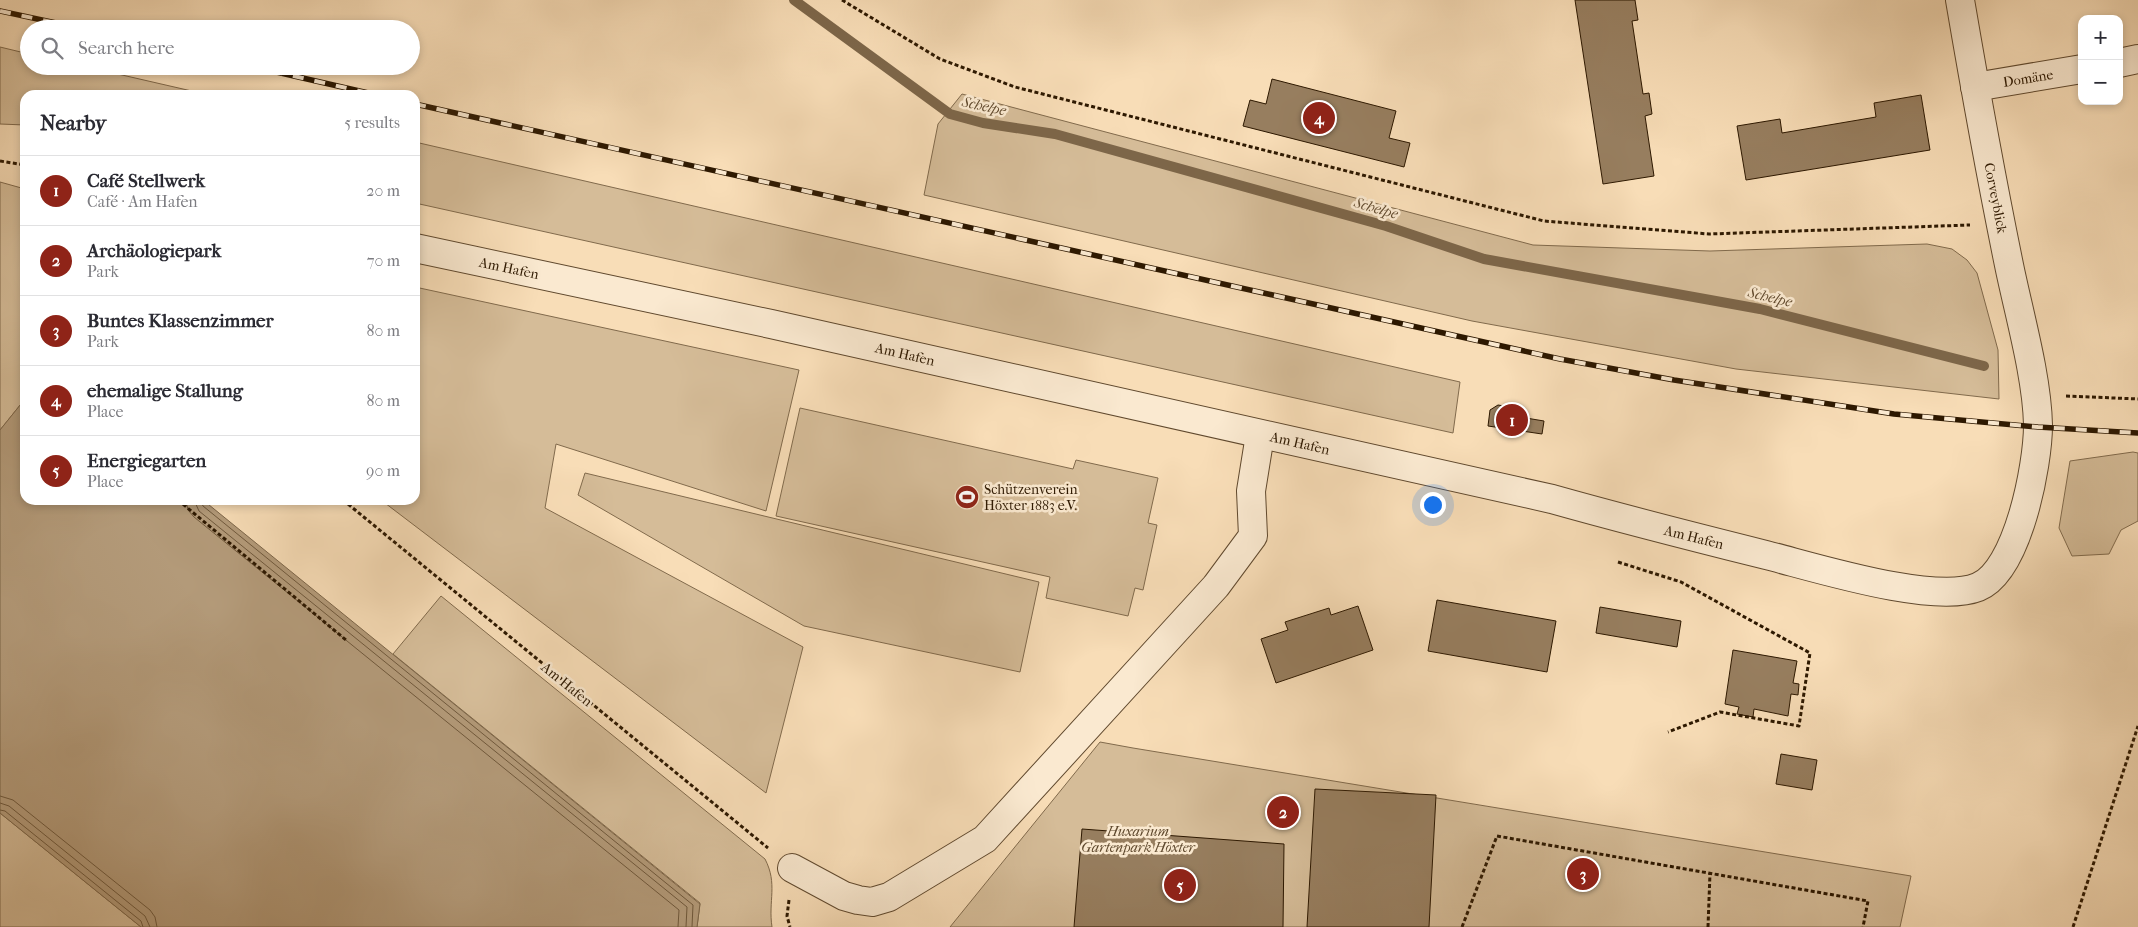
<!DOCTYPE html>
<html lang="en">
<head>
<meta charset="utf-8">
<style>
	:root { --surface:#fff; --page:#f7f7f7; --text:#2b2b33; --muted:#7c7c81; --line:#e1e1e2; --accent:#8f2418 }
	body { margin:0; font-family:"IM FELL French Canon",serif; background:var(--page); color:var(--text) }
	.controls { position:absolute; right:15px; top:15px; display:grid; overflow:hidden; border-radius:10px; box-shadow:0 2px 8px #0003 }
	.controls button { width:45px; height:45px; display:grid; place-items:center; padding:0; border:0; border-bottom:1px solid var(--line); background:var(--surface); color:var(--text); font:25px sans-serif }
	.you { position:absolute; left:1432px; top:504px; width:18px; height:18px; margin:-12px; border:4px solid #fff; border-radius:50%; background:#1a73e8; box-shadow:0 0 0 8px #1a73e833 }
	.badge { display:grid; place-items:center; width:32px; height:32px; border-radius:50%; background:var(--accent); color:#fff; font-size:16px; font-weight:700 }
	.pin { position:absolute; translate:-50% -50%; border:2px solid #fff; box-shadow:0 1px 5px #0006 }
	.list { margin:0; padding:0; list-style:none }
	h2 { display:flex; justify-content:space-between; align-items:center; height:65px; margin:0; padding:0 20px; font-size:21px }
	h2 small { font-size:16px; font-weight:400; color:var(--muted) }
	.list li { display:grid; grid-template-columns:32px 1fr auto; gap:15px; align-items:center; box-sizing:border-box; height:70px; padding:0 20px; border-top:1px solid var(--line) }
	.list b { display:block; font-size:19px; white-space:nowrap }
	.list p { margin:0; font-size:16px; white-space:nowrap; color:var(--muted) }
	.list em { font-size:16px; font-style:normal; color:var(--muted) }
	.icon { flex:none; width:28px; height:28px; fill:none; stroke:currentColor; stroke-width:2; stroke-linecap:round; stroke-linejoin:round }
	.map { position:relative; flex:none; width:2138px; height:927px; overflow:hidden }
	.search { position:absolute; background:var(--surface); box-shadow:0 2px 8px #0003; left:20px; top:20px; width:400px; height:55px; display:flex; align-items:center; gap:12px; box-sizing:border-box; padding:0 18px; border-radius:28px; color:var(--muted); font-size:19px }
	.panel { position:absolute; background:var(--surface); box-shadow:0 2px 8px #0003; left:20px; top:90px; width:400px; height:415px; border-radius:15px }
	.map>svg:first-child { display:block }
	.green { fill:#d5bc98; stroke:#816a4c }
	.water { fill:#b39a79; stroke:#7d6649 }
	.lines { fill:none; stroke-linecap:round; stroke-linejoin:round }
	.shore { stroke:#70593c; stroke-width:1 }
	.stream { stroke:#7d6649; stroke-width:10 }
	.building { fill:#977e5f; stroke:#2d1800 }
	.minor-casing { stroke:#60492e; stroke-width:30 }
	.path { stroke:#2d1800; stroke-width:3; stroke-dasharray:4 2.5; stroke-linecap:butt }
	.minor { stroke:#fae9d0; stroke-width:28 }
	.rail-casing { stroke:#2d1800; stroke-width:5.5 }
	.rail { stroke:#fae9d0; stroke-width:4; stroke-dasharray:11; stroke-linecap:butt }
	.labels { text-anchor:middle; stroke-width:5; stroke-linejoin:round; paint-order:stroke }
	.street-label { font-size:14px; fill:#2d1800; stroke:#fae9d0 }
	.poi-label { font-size:14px; fill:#2d1800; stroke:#fae9d0; text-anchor:start }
	.park-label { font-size:14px; font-style:italic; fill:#5f492e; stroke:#fae9d0 }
	.water-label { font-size:15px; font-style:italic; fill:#634c30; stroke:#fae9d0 }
</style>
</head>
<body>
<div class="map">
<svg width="2138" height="927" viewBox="0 0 2138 927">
	<rect width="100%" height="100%" fill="#f8ddb7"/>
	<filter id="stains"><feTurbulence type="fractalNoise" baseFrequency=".004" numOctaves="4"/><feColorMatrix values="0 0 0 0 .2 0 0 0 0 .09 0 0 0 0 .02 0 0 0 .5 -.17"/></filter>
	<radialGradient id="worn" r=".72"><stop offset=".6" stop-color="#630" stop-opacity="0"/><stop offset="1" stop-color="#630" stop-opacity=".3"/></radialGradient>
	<g class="green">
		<polygon points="0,47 29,54 29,66 83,66 209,95 25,95 25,125 0,124"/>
		<polygon points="962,94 1533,245 1710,251 1927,244 1952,249 1967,260 1977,273 1998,350 1999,399 1736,369 1472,321 924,195 938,124"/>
		<polygon points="415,142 1460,382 1453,433 415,203"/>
		<polygon points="0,182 25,189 25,399 0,430"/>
		<polygon points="415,287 799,370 766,511 556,444 545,508 803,647 766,793 381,500 415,500"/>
		<polygon points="800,408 1073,469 1076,460 1158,478 1148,523 1157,525 1143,590 1135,588 1128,616 1046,598 1050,577 776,516"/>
		<polygon points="2133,452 2138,453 2138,521 2121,530 2109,554 2072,556 2059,528 2070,461"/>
		<polygon points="585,473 1039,582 1020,672 804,626 578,495"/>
		<path d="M 441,596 L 765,859 C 778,884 768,901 772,927 L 697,927 L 700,903 L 393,654 Z"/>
		<polygon points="1100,742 1133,748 1911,876 1900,927 950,927"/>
		<polygon points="0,813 141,927 0,927"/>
	</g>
	<polygon class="water" points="25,399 25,500 203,500 700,904 697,927 141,927 0,813 0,430"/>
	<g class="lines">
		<g class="shore">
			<polyline points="186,500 188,510 194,517 679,910 678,927"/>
			<polyline points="194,500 199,511 687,907 686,927"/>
			<polyline points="200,500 203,506 693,905 692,927"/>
			<polyline points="0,796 13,800 150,910 155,917 157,927"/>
			<polyline points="0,803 9,806 145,916 150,927"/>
			<polyline points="0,810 5,811 141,921 143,927"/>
		</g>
		<polyline class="stream" points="794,0 950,114 983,123 1055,134 1386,226 1484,259 1760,309 1984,366"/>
	</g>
	<g class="building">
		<polygon points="1575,0 1635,0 1638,20 1632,21 1643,94 1649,93 1652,114 1645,116 1654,176 1603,184"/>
		<polygon points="1272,79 1396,111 1389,138 1410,143 1404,167 1243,126 1250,100 1266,104"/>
		<polygon points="1921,95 1930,150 1746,180 1737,126 1780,119 1782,133 1876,117 1874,103"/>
		<polygon points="1498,405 1521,409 1526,418 1544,421 1542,434 1488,426 1490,410"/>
		<polygon points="1437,600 1556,621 1547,672 1428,651"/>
		<polygon points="1358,606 1373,650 1276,683 1261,639 1288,630 1285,622 1329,608 1331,615"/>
		<polygon points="1600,607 1681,621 1677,647 1596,633"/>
		<polygon points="1733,650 1797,661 1793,683 1799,684 1798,695 1791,694 1788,716 1754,709 1753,717 1737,714 1739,707 1725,704"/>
		<polygon points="1781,754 1817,760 1812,790 1776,784"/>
		<polygon points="1315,789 1436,795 1429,927 1307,927"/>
		<polygon points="1082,829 1284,844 1283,927 1074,927"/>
	</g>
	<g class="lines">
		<g class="minor-casing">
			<g id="minor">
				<polyline points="2119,63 2138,59"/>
				<polyline points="1975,87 2082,69"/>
				<path d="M 415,248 L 771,324 L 1552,499 C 1623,519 1694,537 1766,555 C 1814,567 1934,605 1978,587 C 2018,571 2038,465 2038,425 C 2037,376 2019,314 2009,265 C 1991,177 1975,88 1960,0"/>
				<polyline points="792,868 844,896 858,900 872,902 889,897 985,839 1216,586 1253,536 1251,491 1260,435"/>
			</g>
		</g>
		<g class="path">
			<polyline points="842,0 940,59 1015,87 1544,221 1709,234 1970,225"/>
			<polyline points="0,161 25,165"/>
			<polyline points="2066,396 2138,399"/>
			<polyline points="178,500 346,640"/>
			<polyline points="343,500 768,848"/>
			<polyline points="1618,562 1681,582 1810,653 1799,726 1720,712 1668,732"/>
			<polyline points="789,900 787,916 790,927"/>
			<polyline points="1462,927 1497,836 1868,901 1863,927"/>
			<polyline points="1708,927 1710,873"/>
			<polyline points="2073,927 2138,726"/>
		</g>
		<use href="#minor" class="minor"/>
		<g class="rail-casing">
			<g id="rail">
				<polyline points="0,11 84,29"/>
				<polyline points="250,66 377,95"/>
				<polyline points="415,104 1560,359 1674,380 1894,414 2038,427 2138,433"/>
			</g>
		</g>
		<use href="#rail" class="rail"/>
	</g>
	<defs>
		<g id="stadium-disc" transform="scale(1.25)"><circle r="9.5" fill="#8f2418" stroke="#fae9d0"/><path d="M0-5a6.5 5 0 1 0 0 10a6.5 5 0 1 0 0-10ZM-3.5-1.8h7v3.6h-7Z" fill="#fff"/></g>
	</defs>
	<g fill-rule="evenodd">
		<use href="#stadium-disc" x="967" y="497"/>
	</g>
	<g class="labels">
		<g class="street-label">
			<text transform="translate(2028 78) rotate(-9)" y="5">Domäne</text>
			<text transform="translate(1996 198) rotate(79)" y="5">Corveyblick</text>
			<text transform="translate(509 268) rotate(12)" y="5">Am Hafen</text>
			<text transform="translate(905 354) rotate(13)" y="5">Am Hafen</text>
			<text transform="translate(1300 443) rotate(13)" y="5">Am Hafen</text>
			<text transform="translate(1694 537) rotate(14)" y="5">Am Hafen</text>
			<text transform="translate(567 684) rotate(39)" y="5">Am Hafen</text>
		</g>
		<g class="poi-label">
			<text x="984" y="494">Schützenverein<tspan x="984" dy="16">Höxter 1883 e.V.</tspan></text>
		</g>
		<g class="park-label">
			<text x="1138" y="836">Huxarium<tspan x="1138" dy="16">Gartenpark Höxter</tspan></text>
		</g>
		<g class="water-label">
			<text transform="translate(984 106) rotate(12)" y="5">Schelpe</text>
			<text transform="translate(1376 208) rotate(16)" y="5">Schelpe</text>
			<text transform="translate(1770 297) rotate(13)" y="5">Schelpe</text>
		</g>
	</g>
	<rect width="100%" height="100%" filter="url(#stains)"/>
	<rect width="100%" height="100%" fill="url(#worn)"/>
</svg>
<div class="controls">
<button>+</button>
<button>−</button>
</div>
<div class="you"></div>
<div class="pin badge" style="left:1512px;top:420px">1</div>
<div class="pin badge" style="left:1283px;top:812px">2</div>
<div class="pin badge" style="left:1583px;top:874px">3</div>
<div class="pin badge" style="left:1319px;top:118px">4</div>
<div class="pin badge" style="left:1180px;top:885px">5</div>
<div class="search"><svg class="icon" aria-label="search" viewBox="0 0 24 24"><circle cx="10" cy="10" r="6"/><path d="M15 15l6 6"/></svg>Search here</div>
<section class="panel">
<h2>Nearby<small>5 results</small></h2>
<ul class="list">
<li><span class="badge">1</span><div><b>Café Stellwerk</b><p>Café · Am Hafen</p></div><em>20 m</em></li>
<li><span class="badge">2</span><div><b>Archäologiepark</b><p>Park</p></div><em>70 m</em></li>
<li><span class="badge">3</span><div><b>Buntes Klassenzimmer</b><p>Park</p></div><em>80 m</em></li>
<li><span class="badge">4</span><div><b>ehemalige Stallung</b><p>Place</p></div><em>80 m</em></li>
<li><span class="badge">5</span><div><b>Energiegarten</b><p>Place</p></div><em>90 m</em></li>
</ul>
</section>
</div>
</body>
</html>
